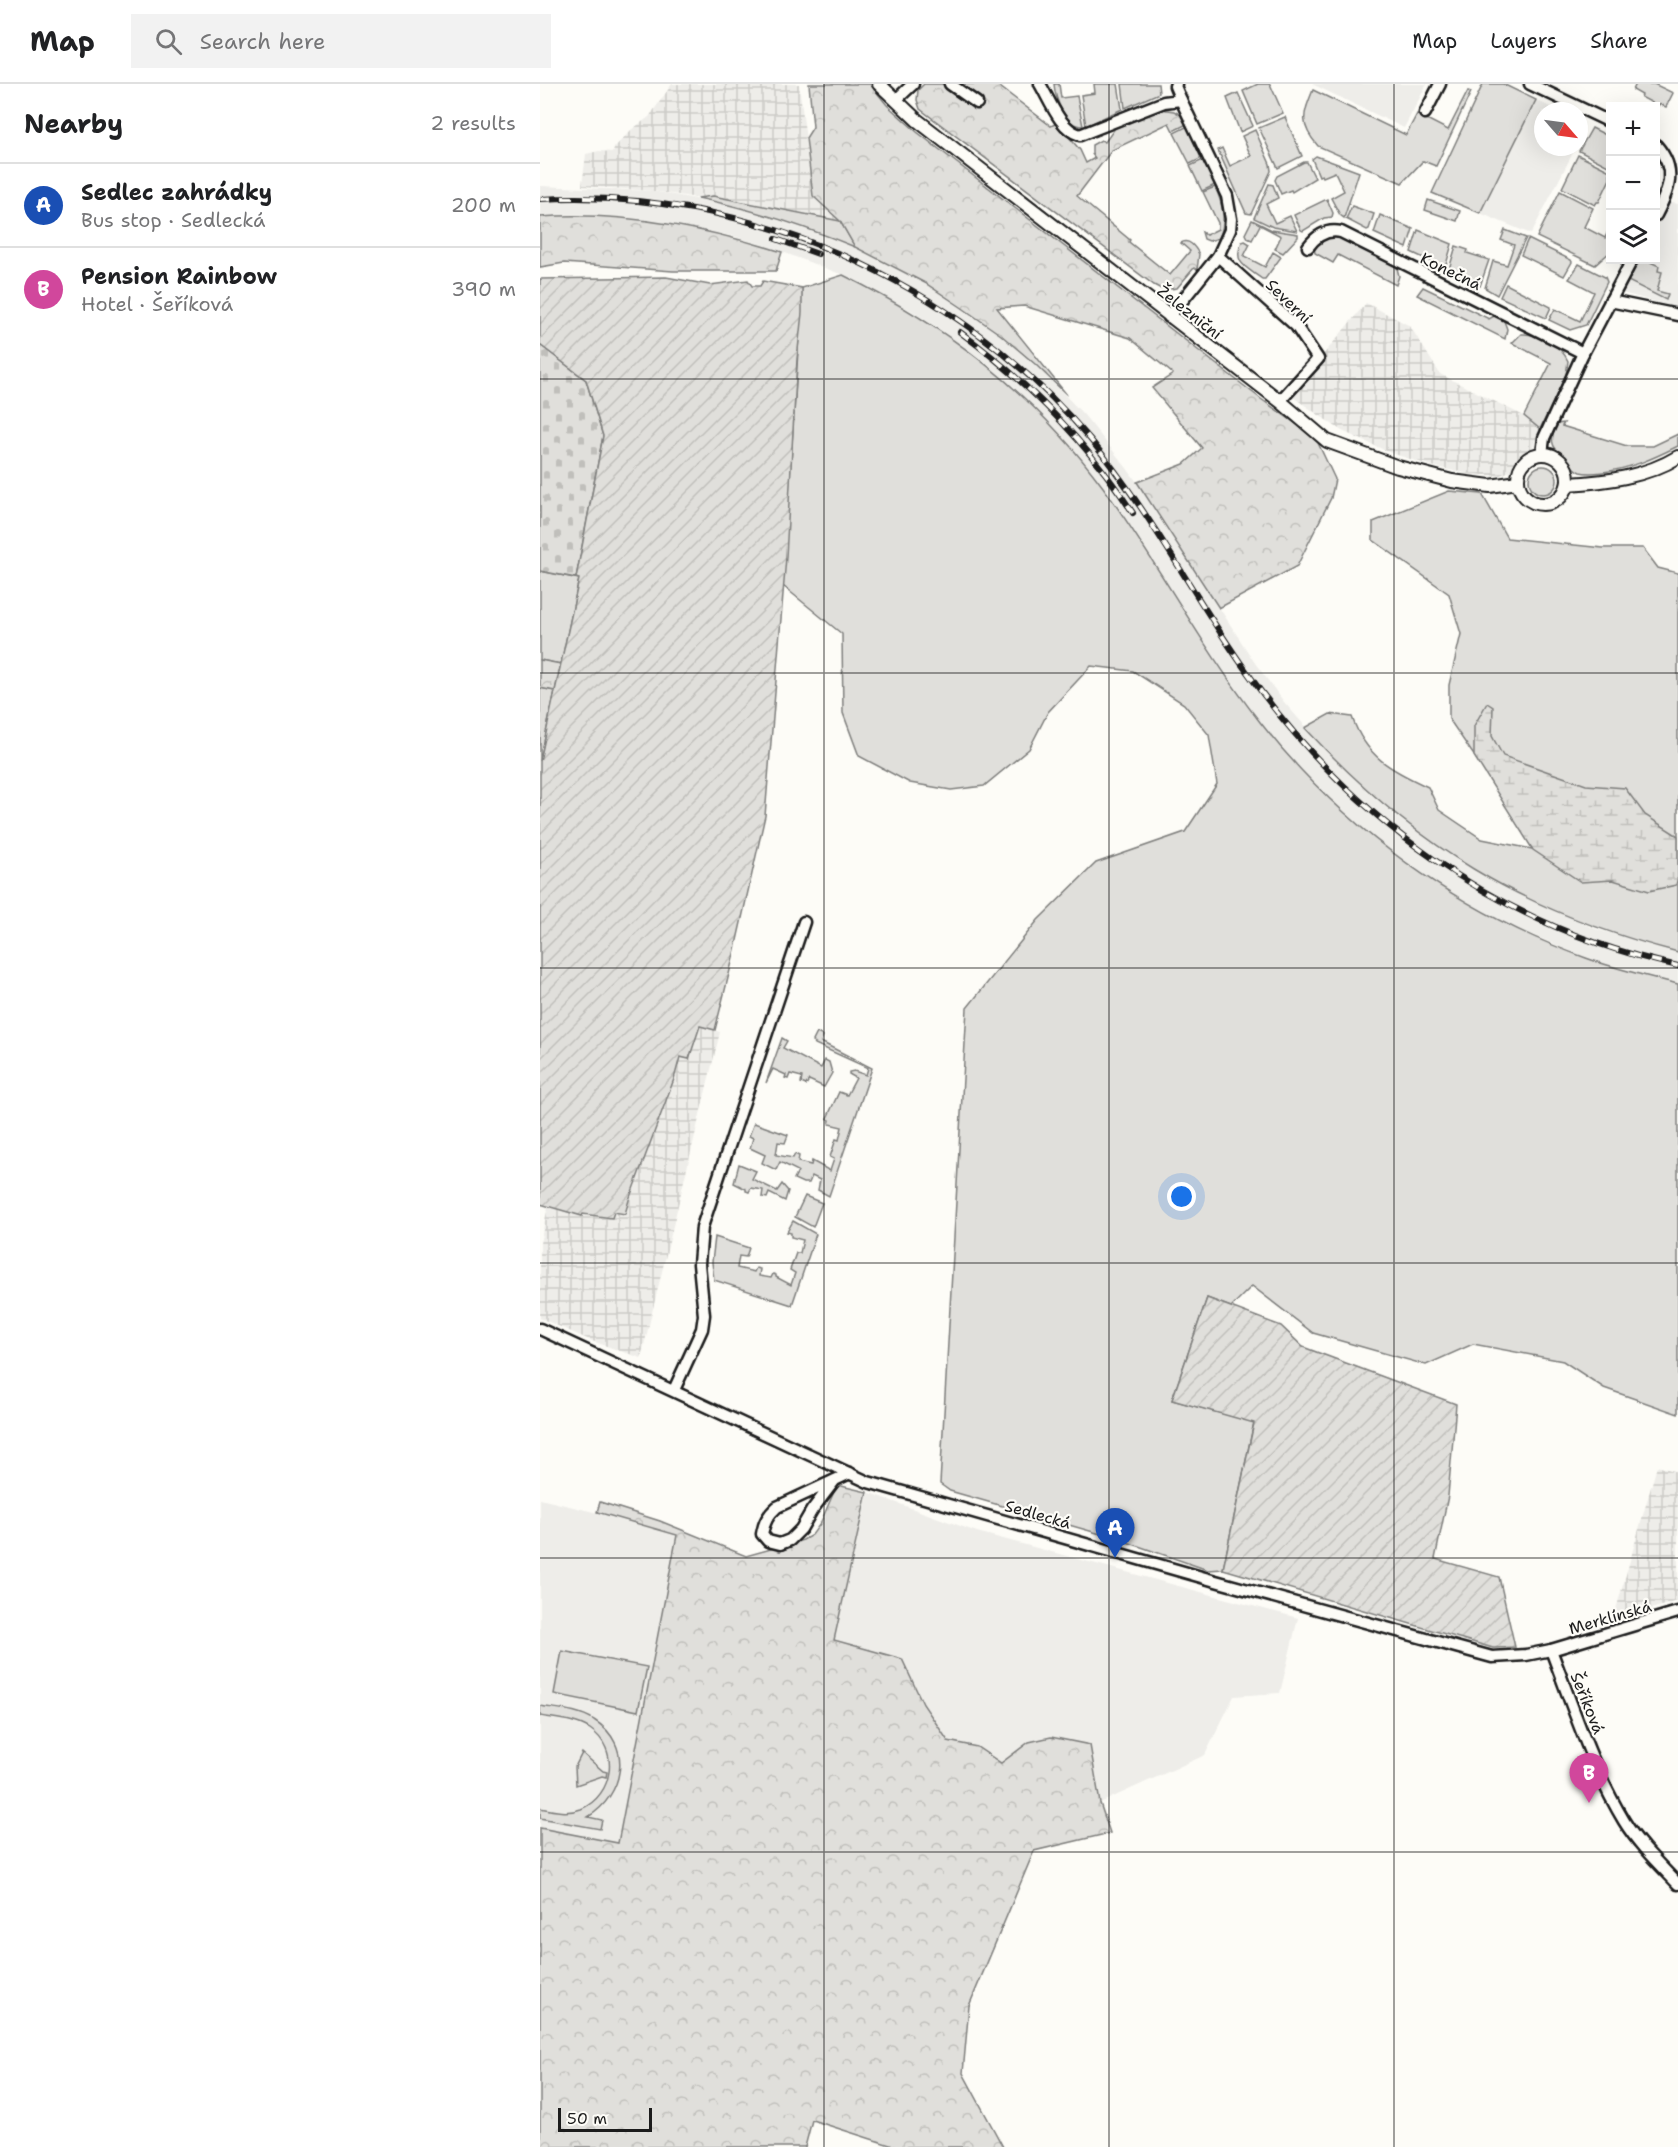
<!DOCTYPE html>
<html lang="en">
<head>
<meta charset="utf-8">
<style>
	:root { --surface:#fff; --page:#f2f2f2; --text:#202124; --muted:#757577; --line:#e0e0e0; --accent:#7c3aed }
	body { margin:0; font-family:"Shantell Sans",sans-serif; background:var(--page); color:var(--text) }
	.controls { position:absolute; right:18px; top:18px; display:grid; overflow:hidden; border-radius:0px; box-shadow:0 6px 24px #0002 }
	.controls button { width:54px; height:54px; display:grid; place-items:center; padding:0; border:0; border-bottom:2px solid var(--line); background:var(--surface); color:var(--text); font:30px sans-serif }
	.compass { position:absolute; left:994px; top:18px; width:54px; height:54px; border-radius:50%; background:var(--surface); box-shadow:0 6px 24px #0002; rotate:118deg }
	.scale { position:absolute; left:18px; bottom:15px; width:94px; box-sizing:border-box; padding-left:6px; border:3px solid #1c1c1c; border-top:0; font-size:16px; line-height:21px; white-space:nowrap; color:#1c1c1c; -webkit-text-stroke:4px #fdfcf7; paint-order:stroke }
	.you { position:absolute; left:642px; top:1113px; width:21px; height:21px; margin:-15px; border:4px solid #fff; border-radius:50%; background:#1a73e8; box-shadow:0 0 0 9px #1a73e833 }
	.badge { display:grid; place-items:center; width:39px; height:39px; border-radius:50%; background:var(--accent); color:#fff; font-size:20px; font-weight:700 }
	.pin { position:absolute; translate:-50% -50px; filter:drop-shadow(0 2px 3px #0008) }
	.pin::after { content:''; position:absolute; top:32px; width:21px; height:18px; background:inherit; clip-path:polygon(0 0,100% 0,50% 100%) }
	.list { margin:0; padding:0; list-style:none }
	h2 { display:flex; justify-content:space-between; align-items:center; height:78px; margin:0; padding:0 24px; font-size:26px }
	h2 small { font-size:20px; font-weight:400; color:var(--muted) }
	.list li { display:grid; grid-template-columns:39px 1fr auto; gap:18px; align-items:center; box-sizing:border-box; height:84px; padding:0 24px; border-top:2px solid var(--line) }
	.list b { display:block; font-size:22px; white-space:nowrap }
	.list p { margin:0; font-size:20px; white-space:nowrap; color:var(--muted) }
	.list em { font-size:20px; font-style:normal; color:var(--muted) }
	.icon { flex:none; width:33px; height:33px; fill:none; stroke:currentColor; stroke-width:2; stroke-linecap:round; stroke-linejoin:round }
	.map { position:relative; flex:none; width:1138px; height:2063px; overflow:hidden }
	header { display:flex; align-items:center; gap:36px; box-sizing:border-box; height:84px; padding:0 30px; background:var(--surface); border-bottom:2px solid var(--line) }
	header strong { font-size:28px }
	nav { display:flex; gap:33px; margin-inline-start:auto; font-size:21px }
	.search { width:420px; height:54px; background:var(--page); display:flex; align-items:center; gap:15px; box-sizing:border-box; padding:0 21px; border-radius:0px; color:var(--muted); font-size:22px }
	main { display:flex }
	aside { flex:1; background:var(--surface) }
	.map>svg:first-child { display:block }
	.built { fill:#eeede9 }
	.industrial { fill:url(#industrial-grid) }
	.grass { fill:#e0dfdb; stroke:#7e7e7c; stroke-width:1.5 }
	.forest { fill:url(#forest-crowns); stroke:#7e7e7c; stroke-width:1.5 }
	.wetland { fill:url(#wetland-marsh); stroke:#7e7e7c; stroke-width:1.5 }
	.cemetery { fill:url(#cemetery-stones); stroke:#7e7e7c; stroke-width:1.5 }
	.garden { fill:url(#garden-furrows); stroke:#7e7e7c; stroke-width:1.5 }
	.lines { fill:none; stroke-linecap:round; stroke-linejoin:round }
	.minor-casing { stroke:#1c1c1c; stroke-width:15 }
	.tertiary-casing { stroke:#1c1c1c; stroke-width:16 }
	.minor { stroke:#fdfcf7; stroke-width:10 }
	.tertiary { stroke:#fdfcf7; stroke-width:12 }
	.rail-casing { stroke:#1c1c1c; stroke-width:6 }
	.rail { stroke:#fdfcf7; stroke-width:4; stroke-dasharray:11; stroke-linecap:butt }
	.grid { fill:none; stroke:#1c1c1c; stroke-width:1.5; stroke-opacity:0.55 }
	.labels { text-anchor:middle; stroke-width:4.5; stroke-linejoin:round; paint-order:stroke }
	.street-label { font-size:16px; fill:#1c1c1c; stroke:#fdfcf7 }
</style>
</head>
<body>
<header>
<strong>Map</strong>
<div class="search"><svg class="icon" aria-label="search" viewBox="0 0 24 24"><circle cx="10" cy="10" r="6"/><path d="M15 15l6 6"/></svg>Search here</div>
<nav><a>Map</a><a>Layers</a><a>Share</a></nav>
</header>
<main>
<aside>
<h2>Nearby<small>2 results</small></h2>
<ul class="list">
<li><span class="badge" style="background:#1a4fb4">A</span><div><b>Sedlec zahrádky</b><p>Bus stop · Sedlecká</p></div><em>200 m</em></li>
<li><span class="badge" style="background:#d1479c">B</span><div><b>Pension Rainbow</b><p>Hotel · Šeříková</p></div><em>390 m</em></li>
</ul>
</aside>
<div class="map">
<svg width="1138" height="2063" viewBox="0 0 1138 2063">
	<defs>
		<pattern id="industrial-grid" width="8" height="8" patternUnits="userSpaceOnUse" patternTransform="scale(1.5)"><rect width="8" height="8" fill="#eeede9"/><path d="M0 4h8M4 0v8" fill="none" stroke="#cccbc7"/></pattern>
		<pattern id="forest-crowns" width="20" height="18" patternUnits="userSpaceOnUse" patternTransform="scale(1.5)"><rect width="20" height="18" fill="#e0dfdb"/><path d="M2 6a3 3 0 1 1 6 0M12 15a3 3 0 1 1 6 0" fill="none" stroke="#c0bfbb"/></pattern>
		<pattern id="wetland-marsh" width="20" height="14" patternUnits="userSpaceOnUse" patternTransform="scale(1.5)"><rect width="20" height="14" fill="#e0dfdb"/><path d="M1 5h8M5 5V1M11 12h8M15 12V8" fill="none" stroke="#c0bfbb"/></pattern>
		<pattern id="cemetery-stones" width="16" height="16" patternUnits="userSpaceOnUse" patternTransform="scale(1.5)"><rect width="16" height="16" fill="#e0dfdb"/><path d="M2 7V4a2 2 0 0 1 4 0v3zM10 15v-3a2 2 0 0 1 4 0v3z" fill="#c0bfbb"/></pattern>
		<pattern id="garden-furrows" width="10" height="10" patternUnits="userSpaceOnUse" patternTransform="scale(1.5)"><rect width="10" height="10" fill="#e0dfdb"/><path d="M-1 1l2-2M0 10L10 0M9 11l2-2" fill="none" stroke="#c0bfbb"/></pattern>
	</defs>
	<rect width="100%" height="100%" fill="#fdfcf7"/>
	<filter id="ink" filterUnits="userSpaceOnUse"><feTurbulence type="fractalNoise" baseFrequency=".0167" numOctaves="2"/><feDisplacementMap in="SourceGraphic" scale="12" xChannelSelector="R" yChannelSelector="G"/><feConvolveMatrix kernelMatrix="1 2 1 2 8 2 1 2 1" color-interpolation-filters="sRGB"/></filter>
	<g filter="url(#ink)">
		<g class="built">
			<polygon points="772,0 887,0 864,44"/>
			<polygon points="996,16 1018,27 1003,27 1003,63 1036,63 991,150 940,129"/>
			<polygon points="0,102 112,107 200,123 241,135 315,163 385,199 421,223 461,251 495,280 544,331 586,383 607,412 715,579 744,618 792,673 826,706 857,733 917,776 979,811 1056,845 1138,868 1138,900 1090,888 1046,874 965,839 900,802 838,757 806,731 769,694 720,638 690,597 581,430 521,351 474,303 441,276 404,248 370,226 303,191 232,164 192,152 152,144 0,133"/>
			<polygon points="1128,118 1138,120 1138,224 1082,209 1099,176 1116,176 1116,142"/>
			<polygon points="327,1408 437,1448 758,1534 740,1609 694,1612 665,1671 560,1719 550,1661 511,1653 489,1658 461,1679 437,1663 409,1657 383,1620 362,1575 294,1556"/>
			<polygon points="0,1415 87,1436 137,1451 78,1759 0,1744"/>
		</g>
		<g class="industrial">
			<polygon points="132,0 259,0 273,112 300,137 173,112 158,114 112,107 42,102 46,70 59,67 74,68 73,65 91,46 109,33"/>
			<polygon points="826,219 870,242 900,290 984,332 1000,345 992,365 970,387 958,392 929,390 895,383 851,369 802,347 750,311"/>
			<polygon points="160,942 180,948 101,1274 52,1257 0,1234 0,1159 8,1123 42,1132 43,1130 72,1134 73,1128 90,1116 140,972 149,975"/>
			<polygon points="1117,1382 1138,1388 1138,1517 1073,1536"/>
		</g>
		<g class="grass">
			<path d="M 514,0 L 519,0 L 521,14 L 537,12 L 543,42 C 525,43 515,14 514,0 Z"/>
			<polygon points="554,0 578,0 582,25 546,42 541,11 555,9"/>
			<polygon points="582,0 618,0 619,9 585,24"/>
			<polygon points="718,0 730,0 743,29 717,40 703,7"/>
			<polygon points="943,0 963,0 996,16 940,129 892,109"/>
			<polygon points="1096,0 1114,0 1133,9 1126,23 1119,20 1118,22 1101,13 1102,11 1093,6"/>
			<path d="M 773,6 L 866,51 L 877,30 L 908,46 L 928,7 L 931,8 L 896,82 L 883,77 L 862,99 L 778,62 C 759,40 763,31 773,6 Z"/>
			<polygon points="698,9 713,42 700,48 687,14"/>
			<polygon points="745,33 762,72 738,84 719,44"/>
			<polygon points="648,42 662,74 650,80 634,49"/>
			<polygon points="1052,44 1070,53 1070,83 1039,67"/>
			<polygon points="715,46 730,80 731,87 711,130 706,129 678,66 682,64 690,82 711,72 702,52"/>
			<polygon points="1038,71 1070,87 1070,95 1059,118 1057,118 1055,121 1022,104"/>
			<polygon points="776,72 819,88 804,134 800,131 791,114 804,107 795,88 783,93 782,91 779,92 772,75"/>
			<polygon points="663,76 675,101 662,107 650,82"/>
			<polygon points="764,78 767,78 775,94 752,108 751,106 741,110 735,96 737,92"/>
			<polygon points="729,100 733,101 738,114 726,120 735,139 750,132 757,147 733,143 714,134"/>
			<path d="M 675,103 C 683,120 687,137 679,154 L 669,157 L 664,155 L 662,148 L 666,151 L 678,145 L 678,139 L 663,108 Z"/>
			<polygon points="1020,107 1053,124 1044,143 1065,154 1070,143 1070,168 1055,181 997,153"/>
			<path d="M 173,112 L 300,137 L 315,163 C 264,142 212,125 158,114 Z"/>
			<polygon points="787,115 793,129 792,133 784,134 763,147 761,146 754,131"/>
			<polygon points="888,116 920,127 917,137 885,126"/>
			<polygon points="812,122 834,130 829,145 827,146 806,135"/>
			<polygon points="840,131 873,145 867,164 834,149"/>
			<polygon points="712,136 732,146 758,150 758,153 743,169 735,165 741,152 720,141 712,156 707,154 705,150"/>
			<polygon points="878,146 912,160 905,184 871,168"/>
			<polygon points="965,146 986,154 957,211 945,204 953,177 967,181 974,161 961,156"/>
			<path d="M 797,151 L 856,180 L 859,192 L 856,201 L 798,171 L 793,179 L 775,169 C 772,156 787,154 797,151 Z"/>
			<polygon points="988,155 1031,176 1032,178 1024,192 981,171"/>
			<path d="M 705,157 L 710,160 L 704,172 L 725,183 L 733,168 L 741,173 L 725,195 L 722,195 C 706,183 692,179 702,158 Z"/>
			<polygon points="916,162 928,166 927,169 949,176 940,202 910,187 909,185"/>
			<polygon points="1099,176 1106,176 1119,182 1118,187 1122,188 1117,207 1128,210 1126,216 1088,197"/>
			<polygon points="1039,180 1065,193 1067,198 1046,241 1030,246 1009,236 1015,225 1040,237 1054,208 1029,195"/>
			<path d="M 303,191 C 408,243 493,308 563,403 C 618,479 662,564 720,638 C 804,745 918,828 1046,874 C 1076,885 1107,892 1138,900 L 1138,1330 L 1064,1304 L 1023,1277 L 933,1260 L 886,1281 L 773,1249 L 712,1202 L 691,1223 L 667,1214 L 632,1316 L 714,1338 L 683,1485 L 668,1486 L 578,1455 L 410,1407 L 400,1400 L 427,924 L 498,836 L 556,779 L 645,748 L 677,700 L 669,651 L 644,620 L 593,587 L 551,582 L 508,628 L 489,665 L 444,702 L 411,706 L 370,699 L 319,672 L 303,629 L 302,550 L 243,502 L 262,204 Z"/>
			<polygon points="966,200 1011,223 1006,234 960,213"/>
			<polygon points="883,203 949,235 956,231 964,237 967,245 965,255 877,211"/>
			<path d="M 981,250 C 998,249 1021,261 1028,277 L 1026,291 L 1000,345 L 984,332 L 1011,279 L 972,259 Z"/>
			<path d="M 1024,339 L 1022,342 L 1087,362 L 1113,362 L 1138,350 L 1138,362 C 1112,375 1092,384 1063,388 C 1056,389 1047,390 1040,388 C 1032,385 1029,377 1023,372 C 1010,362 1010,355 1017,340 Z"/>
			<circle cx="1003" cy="396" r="14"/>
			<path d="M 909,407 L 942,410 L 967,454 L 1063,464 L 1103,464 L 1118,484 L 1138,489 L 1138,868 C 982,828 874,762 765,644 L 790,630 L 812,633 C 826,673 851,686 888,703 L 899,726 L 942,755 L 992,765 L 985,746 L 909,635 L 909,601 L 921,550 L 909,510 L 833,456 L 833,438 Z"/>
			<polygon points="0,487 39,495 21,580 0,576"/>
			<polygon points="0,604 15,607 0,677"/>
			<polygon points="277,949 283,952 281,958 332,984 289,1112 278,1106 280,1096 272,1092 269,1099 263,1099 254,1095 258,1087 240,1078 236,1086 222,1079 225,1071 210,1064 213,1054 209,1052 214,1039 248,1051 245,1059 238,1058 236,1071 253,1074 255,1070 259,1072 258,1078 271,1081 272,1077 290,1087 294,1075 290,1073 296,1055 299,1056 302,1043 289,1040 290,1036 287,1034 299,1008 307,1011 316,994 309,990 309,988 314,987 326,991 328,984 275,960 273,957"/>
			<polygon points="242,954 247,957 243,964 281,984 285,976 289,978 292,989 284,1003 269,996 266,1001 261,999 262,993 250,990 248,995 245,994 246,991 233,985 226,999"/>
			<polygon points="199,1080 216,1087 212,1095 237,1107 242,1100 248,1107 245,1117 229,1109 227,1114 222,1113 223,1106 211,1104 209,1108 206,1107 206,1105 194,1099"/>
			<polygon points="265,1112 282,1119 273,1143 255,1133"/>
			<polygon points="253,1137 276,1150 252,1221 174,1196 172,1178 175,1153 209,1164 206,1173 199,1172 197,1184 214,1188 216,1184 220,1185 219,1192 231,1194 233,1190 236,1191 236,1193 251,1201 255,1189 250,1186 256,1169 260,1169 263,1156 251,1153 251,1149 247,1148"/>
			<polygon points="22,1567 107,1583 98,1627 14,1610"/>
			<path d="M 0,1622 C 18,1625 39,1626 54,1636 C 94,1661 84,1711 48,1733 L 62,1736 L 60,1745 L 0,1734 L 0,1724 C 14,1727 28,1730 41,1725 C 74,1711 80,1665 50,1645 C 36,1636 16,1635 0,1632 Z"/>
			<polygon points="42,1669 63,1687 67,1688 66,1693 62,1692 36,1701 35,1683"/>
		</g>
		<g class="forest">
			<polygon points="269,0 330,0 347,21 377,48 721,315 769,349 778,359 795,395 791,414 757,482 679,524 597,398 644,380 662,364 612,304 633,290 590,254 484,222 457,224 527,311 495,280 461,251 421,223 385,199 315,163 300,137 273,112 266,54 273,43"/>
			<path d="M 384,0 L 404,0 L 437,25 L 442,16 L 421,0 L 456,0 L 511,42 L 517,39 L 540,66 L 546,79 L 555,74 L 552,70 L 552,61 L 561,56 L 565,58 L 575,44 L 620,25 L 634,27 L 641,31 L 647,40 L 633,47 L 629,39 L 572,66 L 537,112 L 590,156 L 589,158 L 630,191 L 650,167 L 641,159 C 649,154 655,163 659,170 L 657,186 L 654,184 L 637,204 L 623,206 L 614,201 L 380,25 L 377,16 L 378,6 Z"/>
			<path d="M 0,133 C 80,127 166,144 242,168 L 236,187 L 133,187 L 24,179 L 0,183 Z"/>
			<polygon points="0,576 21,580 15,607 0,604"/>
			<polygon points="297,1401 327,1408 294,1556 362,1575 383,1620 408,1657 437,1663 461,1679 489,1658 511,1653 550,1661 560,1719 570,1749 494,1767 429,1922 423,1989 463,2063 356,2063 272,2036 265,2063 0,2063 0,1744 78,1759 137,1451 57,1428 60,1418 120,1437 206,1472 263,1456 272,1451 280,1440"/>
		</g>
		<polygon class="wetland" points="947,619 953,623 952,652 963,672 1046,701 1085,704 1105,731 1138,752 1138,793 1136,801 1109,807 1073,796 1041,798 993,766 934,672 934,642"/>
		<polygon class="cemetery" points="0,261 46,296 63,352 36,494 0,487"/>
		<g class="garden">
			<polygon points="126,193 170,201 208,196 212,202 220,202 223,197 262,204 262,229 257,275 246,473 225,732 193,874 175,946 160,942 149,975 140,973 134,995 89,1116 85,1130 74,1128 72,1134 43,1130 42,1132 0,1120 0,677 39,495 36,494 63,352 46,296 0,261 0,195"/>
			<polygon points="667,1214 741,1242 763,1263 916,1320 908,1412 895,1475 959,1493 975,1563 953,1564 683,1485 714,1339 632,1316"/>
		</g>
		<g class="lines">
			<g class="minor-casing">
				<g id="minor">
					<polyline points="410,0 437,19"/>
					<path d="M 500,0 C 510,17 520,45 540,51 L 624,18 L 641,16 L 687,112 L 691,135 L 690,146 L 678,172 L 629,233"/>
					<polyline points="636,0 635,2 641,16"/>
					<polyline points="990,0 1070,38"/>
					<polyline points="356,16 373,0"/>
					<polyline points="885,29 900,0"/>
					<path d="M 1116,61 C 1138,86 1129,105 1116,131"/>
					<path d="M 768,163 C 776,152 787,145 801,148 L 1043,269"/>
					<polyline points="678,172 756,242 778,275 740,317"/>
					<polyline points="1070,217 1138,231"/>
					<polyline points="1002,370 1004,354 1043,269 1092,176"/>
					<polyline points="0,1245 328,1398 672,1496 952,1573 986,1571 1011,1566 1138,1528"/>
					<polyline points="134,1306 162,1245 164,1231 159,1180 162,1143 264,838"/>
					<path d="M 295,1396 L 272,1426 L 261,1445 L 250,1456 L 240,1460 L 228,1457 L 222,1450 C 224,1438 228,1431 237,1423 L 310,1389"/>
					<path d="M 1011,1566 C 1033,1623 1052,1684 1084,1737 C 1098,1760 1119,1780 1138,1800"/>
				</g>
			</g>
			<g class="tertiary-casing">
				<g id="tertiary">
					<polyline points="339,0 377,36 740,317 787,357 858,383 912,397 950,402 978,398"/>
					<circle cx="1003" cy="395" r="25"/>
					<path d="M 1028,400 C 1066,398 1105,393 1138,373"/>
				</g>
			</g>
			<use href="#minor" class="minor"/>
			<use href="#tertiary" class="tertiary"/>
			<g class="rail-casing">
				<g id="rail">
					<path d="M 0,115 C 207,103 417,197 550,355 C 610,427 653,512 707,588 C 810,735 961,844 1138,882"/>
					<polyline points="236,155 278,170"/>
					<path d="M 420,248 C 488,298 547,358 593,429"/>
				</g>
			</g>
			<use href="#rail" class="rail"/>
		</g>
	</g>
	<path class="grid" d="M 284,0 L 284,2063M 569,0 L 569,2063M 854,0 L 854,2063M 0,295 L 1138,295M 0,589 L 1138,589M 0,884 L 1138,884M 0,1179 L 1138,1179M 0,1474 L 1138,1474M 0,1768 L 1138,1768"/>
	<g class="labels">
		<g class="street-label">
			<text transform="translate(911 187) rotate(26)" y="6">Konečná</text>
			<text transform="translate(749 217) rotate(44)" y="6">Severní</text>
			<text transform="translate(650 228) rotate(38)" y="6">Železniční</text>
			<text transform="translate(498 1430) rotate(16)" y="6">Sedlecká</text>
			<text transform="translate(1070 1533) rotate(-16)" y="6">Merklínská</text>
			<text transform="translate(1048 1619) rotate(68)" y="6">Šeříková</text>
		</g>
	</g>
</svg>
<div class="controls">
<button>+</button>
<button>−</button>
<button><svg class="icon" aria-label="layers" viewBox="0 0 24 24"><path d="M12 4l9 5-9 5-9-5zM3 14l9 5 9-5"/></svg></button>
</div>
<svg class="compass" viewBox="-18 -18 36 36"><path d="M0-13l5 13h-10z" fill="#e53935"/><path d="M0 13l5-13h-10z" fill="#757577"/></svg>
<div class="scale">50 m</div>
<div class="you"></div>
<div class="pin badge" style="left:575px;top:1474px;background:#1a4fb4">A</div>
<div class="pin badge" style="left:1049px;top:1719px;background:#d1479c">B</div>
</div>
</main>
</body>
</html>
